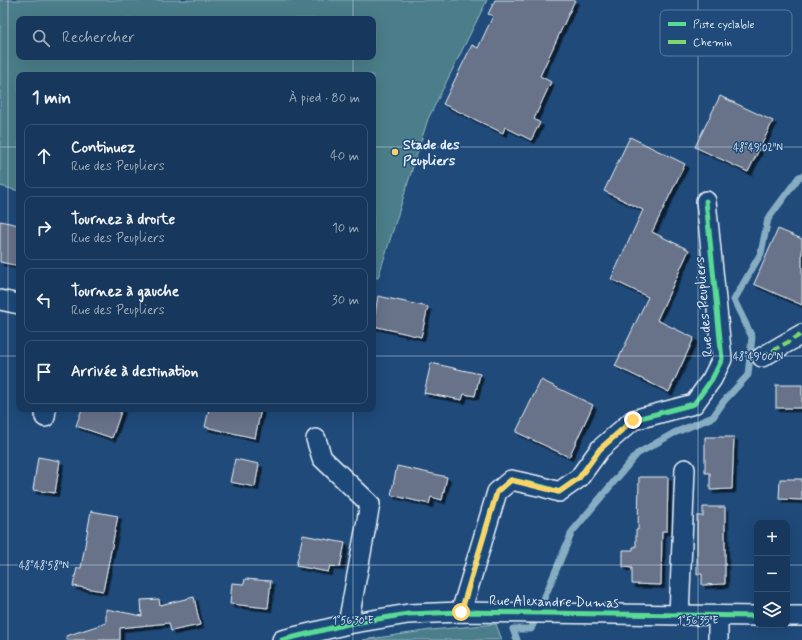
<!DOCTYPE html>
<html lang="fr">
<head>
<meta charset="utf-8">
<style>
	:root { --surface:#17385c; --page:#244365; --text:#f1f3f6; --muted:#9eacbb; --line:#365272 }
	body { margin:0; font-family:Mynerve,sans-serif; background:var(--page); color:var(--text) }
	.controls { position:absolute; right:12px; bottom:12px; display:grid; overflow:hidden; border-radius:8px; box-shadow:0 4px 16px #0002 }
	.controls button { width:36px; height:36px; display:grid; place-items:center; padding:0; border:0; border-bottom:1px solid var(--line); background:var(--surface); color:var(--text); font:20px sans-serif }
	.stop { position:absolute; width:12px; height:12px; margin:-9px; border:3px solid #ffd166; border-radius:50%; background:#fff }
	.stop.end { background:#ffd166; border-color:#fff; box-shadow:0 1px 4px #0008 }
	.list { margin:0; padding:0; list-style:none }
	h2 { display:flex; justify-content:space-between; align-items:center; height:52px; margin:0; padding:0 16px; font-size:17px }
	h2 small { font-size:13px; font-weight:400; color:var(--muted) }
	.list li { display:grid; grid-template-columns:26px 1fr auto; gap:12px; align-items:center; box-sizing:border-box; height:64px; margin:0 8px 8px; padding:0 8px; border:1px solid var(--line); border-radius:8px }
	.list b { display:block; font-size:15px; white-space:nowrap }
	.list p { margin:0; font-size:13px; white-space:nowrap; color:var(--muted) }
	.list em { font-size:13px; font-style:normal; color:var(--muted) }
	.icon { flex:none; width:22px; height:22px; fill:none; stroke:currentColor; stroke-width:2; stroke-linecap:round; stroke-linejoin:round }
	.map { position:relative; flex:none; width:802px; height:640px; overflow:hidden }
	.search { position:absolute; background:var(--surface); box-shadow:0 4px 16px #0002; left:16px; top:16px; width:360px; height:44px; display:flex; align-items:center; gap:10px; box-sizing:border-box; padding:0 14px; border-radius:8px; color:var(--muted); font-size:15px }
	.panel { position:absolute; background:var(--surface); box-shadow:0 4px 16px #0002; left:16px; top:72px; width:360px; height:340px; border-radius:8px }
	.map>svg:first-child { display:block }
	.green { fill:#4b7e8a; stroke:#9ab8c1; fill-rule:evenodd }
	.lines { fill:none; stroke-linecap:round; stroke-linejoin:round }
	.stream { stroke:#87adc3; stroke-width:7 }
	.building { fill:#687289; stroke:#e8f1f8; filter:url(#shadow) }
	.minor-casing { stroke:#e8f1f8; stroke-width:22 }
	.minor { stroke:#1f4a7a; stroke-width:19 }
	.quiet { stroke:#7fd670; stroke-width:4; stroke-dasharray:8 4; stroke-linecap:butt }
	.cycleway-casing { stroke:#1f4a7a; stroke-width:8 }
	.cycleway { stroke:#5adb95; stroke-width:5 }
	.route { stroke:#ffd166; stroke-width:5 }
	.ticks { fill:none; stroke:#e8f1f8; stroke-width:1; stroke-opacity:0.45 }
	.poi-dot { fill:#ffd166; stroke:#1f4a7a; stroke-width:1.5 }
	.labels { text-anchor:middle; stroke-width:3; stroke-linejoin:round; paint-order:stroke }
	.poi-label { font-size:14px; font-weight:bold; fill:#e8f1f8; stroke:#1f4a7a; text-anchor:start }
	.street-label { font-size:14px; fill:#e8f1f8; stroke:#1f4a7a }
	.key { fill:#1f4a7a; stroke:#5b7ca0; stroke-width:1 }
	.key-label { font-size:11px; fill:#e8f1f8 }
	.ticks-label { font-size:10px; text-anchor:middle; fill:#e8f1f8; stroke:#1f4a7a; stroke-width:3; stroke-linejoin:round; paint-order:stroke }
</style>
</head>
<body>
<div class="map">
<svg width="802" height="640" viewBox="0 0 802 640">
	<defs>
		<filter id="shadow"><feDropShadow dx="3.5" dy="3.5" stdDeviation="0" flood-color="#0009"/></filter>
	</defs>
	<rect width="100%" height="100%" fill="#1f4a7a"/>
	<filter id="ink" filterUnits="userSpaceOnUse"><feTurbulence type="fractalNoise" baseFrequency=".025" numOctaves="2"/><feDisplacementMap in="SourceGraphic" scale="8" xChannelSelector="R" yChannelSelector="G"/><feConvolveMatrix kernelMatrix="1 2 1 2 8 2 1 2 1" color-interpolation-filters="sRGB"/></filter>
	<g filter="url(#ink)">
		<g class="green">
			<path d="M 0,0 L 487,0 L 428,119 L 378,278 L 373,277 L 373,75 L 19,75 L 19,191 L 0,186 ZM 19,19 L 373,19 L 373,57 L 19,57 Z"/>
			<polygon points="496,624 502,640 363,640 431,630"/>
		</g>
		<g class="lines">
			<g class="stream">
				<polyline points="543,601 572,532 637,454 674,433 713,417 724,401 748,375 752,337 734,300 761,253 768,219 799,177 802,176"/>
				<polyline points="517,640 513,629 531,629 534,622"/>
			</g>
		</g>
		<g class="building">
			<polygon points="495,0 575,0 540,76 551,82 534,119 540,123 531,140 505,127 503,133 443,104 472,45 478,48 493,16 488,14"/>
			<polygon points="720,96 773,121 748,172 695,147"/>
			<polygon points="630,137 685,164 652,232 689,250 657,320 694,338 669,392 615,366 648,297 611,279 643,210 604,191"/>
			<polygon points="0,221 19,225 19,266 0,262"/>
			<polygon points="778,229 802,239 802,305 754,284"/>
			<polygon points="378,296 428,307 421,337 373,326"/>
			<polygon points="431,363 480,374 475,396 464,394 462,400 424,393"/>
			<polygon points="541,380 593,405 569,457 516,432"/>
			<rect x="776" y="385" width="26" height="23"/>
			<polygon points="82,409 122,409 112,438 76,426"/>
			<polygon points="209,409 261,409 255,438 205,427"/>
			<polygon points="705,437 734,437 732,489 710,490 710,473 705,473"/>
			<polygon points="38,457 60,461 55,493 33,490"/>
			<polygon points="235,459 259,464 255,487 230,482"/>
			<polygon points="397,466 447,477 442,500 431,497 429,504 391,495"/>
			<polygon points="639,477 668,477 667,531 662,531 661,585 632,584 632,568 623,567 623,550 633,550 633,547 636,547 636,530 638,530"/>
			<polygon points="780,479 802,479 802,500 779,499"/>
			<polygon points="703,507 725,507 725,584 702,585 702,574 697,574 697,516 703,516"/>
			<polygon points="91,511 118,516 103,591 73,586 77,568 81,568"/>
			<polygon points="303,535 345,543 340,567 330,566 328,572 296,566"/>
			<polygon points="245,579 271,581 268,608 230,604 232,583 244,584"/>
			<polygon points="194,597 200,625 171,631 169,623 120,628 120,640 67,640 66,636 106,623 106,609 142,616 141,600 159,599 160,605"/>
		</g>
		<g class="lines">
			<g class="minor-casing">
				<g id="minor">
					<polyline points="0,300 19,304"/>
					<polyline points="762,357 802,334"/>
					<polyline points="45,417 46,409"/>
					<polyline points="316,439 322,458 370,504 348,624"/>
					<polyline points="461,612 497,492 511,480 543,487 559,492 579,478 600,449 633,420 694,404 712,379 722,359 706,201"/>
					<polyline points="679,615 685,469"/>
					<polyline points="718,616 718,640"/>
					<polyline points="787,616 802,616"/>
					<polyline points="282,640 348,624 408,614 461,612 757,616"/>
				</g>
			</g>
			<use href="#minor" class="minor"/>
			<polyline class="quiet" points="762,357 802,334"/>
			<g class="cycleway-casing">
				<g id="cycleway">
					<polyline points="461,612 497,492 511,480 543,487 559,492 579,478 600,449 633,420 694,404 712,379 722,359 706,201"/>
					<polyline points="282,640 348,624 408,614 461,612 757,616"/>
				</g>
			</g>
			<use href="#cycleway" class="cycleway"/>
		</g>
	</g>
	<g class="lines" filter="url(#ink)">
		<polyline class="route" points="461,612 497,492 511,480 559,492 579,478 600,449 633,420"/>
	</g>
	<path class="ticks" d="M 8,0 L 8,640M 353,0 L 353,19M 698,0 L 698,640M 353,57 L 353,75M 0,147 L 19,147M 373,147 L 802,147M 0,356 L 19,356M 373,356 L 802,356M 353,409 L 353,640M 0,565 L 757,565M 787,565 L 802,565"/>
	<circle class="poi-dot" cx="395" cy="152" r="4"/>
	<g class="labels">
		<g class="poi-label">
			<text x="403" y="149">Stade des<tspan x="403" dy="16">Peupliers</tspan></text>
		</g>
		<g class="street-label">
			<text transform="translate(703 307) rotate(-95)" y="5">Rue des Peupliers</text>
			<text transform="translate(554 601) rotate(1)" y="5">Rue Alexandre Dumas</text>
		</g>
	</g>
	<rect x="660" y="10" width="132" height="46" rx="6" class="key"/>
	<rect x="668" y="22" width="18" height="4" fill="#5adb95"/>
	<rect x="668" y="40" width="18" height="4" fill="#7fd670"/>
	<g class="key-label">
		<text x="693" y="28">Piste cyclable</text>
		<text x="693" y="46">Chemin</text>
	</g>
	<g class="ticks-label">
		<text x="758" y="151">48°49'02"N</text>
		<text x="758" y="360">48°49'00"N</text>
		<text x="44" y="569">48°48'58"N</text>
		<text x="353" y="624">1°56'30"E</text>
		<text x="698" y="624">1°56'35"E</text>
	</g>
</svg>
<div class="controls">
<button>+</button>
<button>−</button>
<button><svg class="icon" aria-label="layers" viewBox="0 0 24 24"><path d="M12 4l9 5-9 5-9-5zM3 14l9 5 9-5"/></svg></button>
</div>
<div class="stop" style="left:461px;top:612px"></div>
<div class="stop end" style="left:633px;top:420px"></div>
<div class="search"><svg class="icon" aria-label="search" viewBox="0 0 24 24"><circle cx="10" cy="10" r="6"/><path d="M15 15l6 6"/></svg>Rechercher</div>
<section class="panel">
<h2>1 min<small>À pied · 80 m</small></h2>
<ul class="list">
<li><svg class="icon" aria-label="ahead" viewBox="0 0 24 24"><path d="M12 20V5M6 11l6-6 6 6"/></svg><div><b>Continuez</b><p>Rue des Peupliers</p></div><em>40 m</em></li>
<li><svg class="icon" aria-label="right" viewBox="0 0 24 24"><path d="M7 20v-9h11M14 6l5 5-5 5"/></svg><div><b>Tournez à droite</b><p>Rue des Peupliers</p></div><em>10 m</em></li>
<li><svg class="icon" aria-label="left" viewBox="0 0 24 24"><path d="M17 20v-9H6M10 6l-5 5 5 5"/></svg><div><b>Tournez à gauche</b><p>Rue des Peupliers</p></div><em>30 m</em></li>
<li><svg class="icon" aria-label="arrive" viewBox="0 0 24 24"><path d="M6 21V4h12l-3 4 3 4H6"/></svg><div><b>Arrivée à destination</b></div></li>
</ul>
</section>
</div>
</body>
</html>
